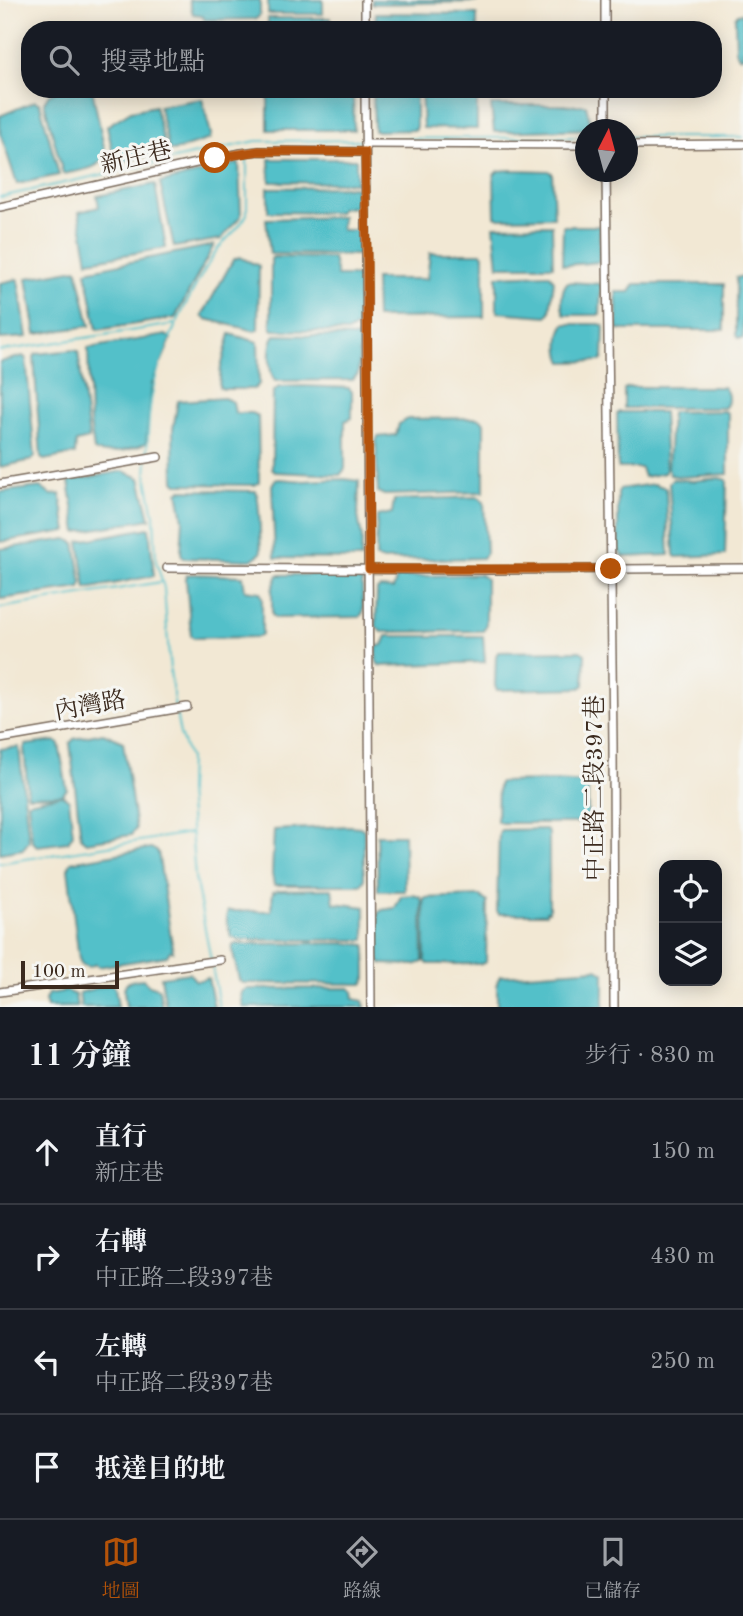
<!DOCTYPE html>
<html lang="zh-TW">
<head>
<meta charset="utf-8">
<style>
	:root { --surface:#171b24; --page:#242831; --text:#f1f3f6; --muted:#9ea1a6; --line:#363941; --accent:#b45309 }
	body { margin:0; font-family:"Old Standard TT","Noto Serif TC",serif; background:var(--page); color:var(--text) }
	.controls { position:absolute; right:21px; bottom:21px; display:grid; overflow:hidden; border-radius:14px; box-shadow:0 4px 18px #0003 }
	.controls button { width:63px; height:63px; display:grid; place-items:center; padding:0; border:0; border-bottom:2px solid var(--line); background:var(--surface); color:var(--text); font:35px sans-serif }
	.compass { position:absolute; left:575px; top:119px; width:63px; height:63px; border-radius:50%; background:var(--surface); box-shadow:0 4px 18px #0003; rotate:6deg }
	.scale { position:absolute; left:21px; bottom:18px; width:98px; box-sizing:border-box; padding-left:7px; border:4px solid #3b2a1e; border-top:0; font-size:19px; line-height:24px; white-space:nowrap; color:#3b2a1e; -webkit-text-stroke:5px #f6f6f2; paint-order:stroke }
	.stop { position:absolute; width:21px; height:21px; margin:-16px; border:5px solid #b45309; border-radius:50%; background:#fff }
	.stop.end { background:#b45309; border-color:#fff; box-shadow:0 2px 7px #0008 }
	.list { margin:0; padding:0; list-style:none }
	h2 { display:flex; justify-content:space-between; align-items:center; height:91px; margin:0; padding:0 28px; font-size:30px }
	h2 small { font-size:23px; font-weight:400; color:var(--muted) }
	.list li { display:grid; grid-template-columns:46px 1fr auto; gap:21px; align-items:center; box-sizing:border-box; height:105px; padding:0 28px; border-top:2px solid var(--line) }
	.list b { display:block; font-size:26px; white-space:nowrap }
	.list p { margin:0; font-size:23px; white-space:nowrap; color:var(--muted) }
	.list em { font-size:23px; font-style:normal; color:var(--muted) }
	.icon { flex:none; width:38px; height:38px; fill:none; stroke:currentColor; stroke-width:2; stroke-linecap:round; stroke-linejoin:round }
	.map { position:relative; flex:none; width:743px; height:1007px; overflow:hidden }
	.search { position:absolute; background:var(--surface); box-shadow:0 4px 18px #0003; left:21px; right:21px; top:21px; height:77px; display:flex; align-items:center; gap:18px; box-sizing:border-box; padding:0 24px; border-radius:28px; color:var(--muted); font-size:26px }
	.sheet { height:511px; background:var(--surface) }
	nav { display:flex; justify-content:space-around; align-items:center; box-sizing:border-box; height:98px; border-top:2px solid var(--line); background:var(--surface); font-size:19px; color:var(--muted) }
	nav a { display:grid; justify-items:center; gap:4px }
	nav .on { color:var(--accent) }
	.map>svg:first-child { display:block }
	.water { fill:#52c0c9; stroke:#467574; stroke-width:2 }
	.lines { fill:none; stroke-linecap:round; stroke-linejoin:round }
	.stream { stroke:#52c0c9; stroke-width:2 }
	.minor-casing { stroke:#7b6c5e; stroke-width:10 }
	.minor { stroke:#fff; stroke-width:7 }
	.route { stroke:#b45309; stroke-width:9 }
	.labels { text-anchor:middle; stroke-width:6; stroke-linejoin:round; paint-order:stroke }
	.street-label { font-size:24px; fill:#3b2a1e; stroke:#f6f6f2 }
</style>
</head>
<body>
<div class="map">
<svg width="743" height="1007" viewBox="0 0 743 1007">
	<rect width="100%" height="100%" fill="#f6f6f2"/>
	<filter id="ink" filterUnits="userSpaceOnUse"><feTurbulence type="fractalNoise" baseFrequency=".0143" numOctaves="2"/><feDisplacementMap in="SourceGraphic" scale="14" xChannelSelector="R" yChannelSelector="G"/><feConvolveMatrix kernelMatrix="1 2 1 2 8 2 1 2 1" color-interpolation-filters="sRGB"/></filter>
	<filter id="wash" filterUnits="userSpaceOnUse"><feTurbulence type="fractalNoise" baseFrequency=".00686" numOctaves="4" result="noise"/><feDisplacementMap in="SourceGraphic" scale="28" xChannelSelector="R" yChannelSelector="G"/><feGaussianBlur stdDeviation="1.57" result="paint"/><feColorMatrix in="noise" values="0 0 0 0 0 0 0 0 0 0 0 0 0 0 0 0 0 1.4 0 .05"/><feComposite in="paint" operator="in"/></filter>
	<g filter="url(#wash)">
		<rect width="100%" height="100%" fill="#f2e8d4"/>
		<g class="water">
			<polygon points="189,0 260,0 260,15 256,19 205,20 201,15 193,14"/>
			<rect x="268" y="0" width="55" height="14"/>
			<polygon points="372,0 477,0 477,2 372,4"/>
			<polygon points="376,13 477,14 477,30 375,30"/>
			<polygon points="743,13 743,57 739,57 736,51 735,18 738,14"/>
			<rect x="268" y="18" width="63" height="12"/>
			<path d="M 61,89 L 92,89 L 105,152 C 102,171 79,170 63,174 L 44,102 L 49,94 Z"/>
			<polygon points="268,89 327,89 327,94 353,95 354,130 268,130"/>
			<polygon points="373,89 416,89 416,130 374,131"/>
			<polygon points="421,89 477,89 477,129 423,128"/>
			<polygon points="202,99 211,134 210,139 173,151 169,150 159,106"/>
			<polygon points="35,101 40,104 59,175 17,184 0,132 0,116"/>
			<polygon points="491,105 586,105 592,129 494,132"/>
			<polygon points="155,106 165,147 160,153 124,161 114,158 107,126 131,111"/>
			<polygon points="269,159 356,159 356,183 270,182"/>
			<polygon points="239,163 241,216 221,239 174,247 160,183"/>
			<polygon points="511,170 549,171 552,173 554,217 499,218 495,216 494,175 498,171"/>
			<polygon points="155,184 166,248 88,261 79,212 99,207 97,196"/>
			<polygon points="355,187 357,207 341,208 339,213 268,212 268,188"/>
			<polygon points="342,217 341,230 358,230 358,255 270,254 266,219"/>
			<polygon points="552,225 553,266 498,266 494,226"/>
			<polygon points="563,226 600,226 599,262 566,265 562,264"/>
			<polygon points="214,245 175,318 97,330 86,271"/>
			<polygon points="430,253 481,253 484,255 484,317 376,318 375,279 427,279"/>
			<polygon points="239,257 259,266 258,329 255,331 206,319 202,316 233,260"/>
			<polygon points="273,257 333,258 337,276 357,276 359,278 358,326 347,332 273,330 271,326 271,259"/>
			<polygon points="77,269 90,326 36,334 27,278"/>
			<polygon points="549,274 554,280 550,312 547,316 497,312 497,276"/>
			<polygon points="743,276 743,338 738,338 736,335 736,278"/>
			<polygon points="18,279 27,337 0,339 0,283"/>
			<path d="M 568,282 L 601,284 L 600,315 L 565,315 C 560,307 561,288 568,282 Z"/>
			<polygon points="635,284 724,284 724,330 618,330 616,292 630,292"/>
			<path d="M 565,324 L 600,324 L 604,326 L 603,358 L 601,361 L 563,362 C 558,353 558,332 565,324 Z"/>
			<polygon points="230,334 258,342 259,384 254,389 223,389 219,387 221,367"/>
			<path d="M 166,335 L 171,339 L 152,384 L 146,443 C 134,449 106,457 94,450 L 90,423 L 88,348 Z"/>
			<path d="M 275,335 L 357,337 L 360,344 L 358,374 L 352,380 L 275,381 C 268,372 268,343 275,335 Z"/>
			<polygon points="74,350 78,351 89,439 76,442 75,454 44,460 41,458 34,357 36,354"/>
			<polygon points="23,356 26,359 35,456 32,460 0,467 0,362"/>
			<polygon points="303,386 349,388 352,392 352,418 345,421 345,469 340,475 276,472 272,468 273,392 279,387"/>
			<path d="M 629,387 L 723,387 C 729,392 730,403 724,408 L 624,408 L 624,389 Z"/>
			<polygon points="224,398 233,402 235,413 251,413 258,416 259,482 255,485 177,484 174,481 173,429 178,401"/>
			<polygon points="725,411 728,414 728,474 682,477 670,475 668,468 671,412"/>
			<polygon points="620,412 663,412 666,470 664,473 644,477 641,468 618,468 617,414"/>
			<polygon points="475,418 481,419 484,423 484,492 384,495 378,492 376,442 378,437 396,435 399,424 408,419"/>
			<polygon points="123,471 140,478 150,519 77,532 69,481"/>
			<polygon points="719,478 727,480 725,555 676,557 674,555 669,483 673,479 693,481"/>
			<polygon points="280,479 304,481 344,479 359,481 358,516 362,538 361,559 275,558 272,485 275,480"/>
			<polygon points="654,484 666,488 669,555 624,557 618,550 618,493 620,489"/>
			<polygon points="40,487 51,495 60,494 67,531 0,542 0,492"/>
			<path d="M 181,490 L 256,491 C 260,498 260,541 261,553 L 251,560 L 183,558 L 181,553 L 183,519 L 178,492 Z"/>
			<polygon points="479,497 484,502 486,553 482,558 380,560 376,558 377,516 392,513 394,500"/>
			<polygon points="149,528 154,576 86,589 79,541"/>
			<polygon points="67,539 75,543 82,583 80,588 0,599 0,549"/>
			<polygon points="191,574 243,576 245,590 260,592 262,598 262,634 258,637 194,638 191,636 186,579 187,575"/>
			<polygon points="360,574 362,579 363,612 360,617 276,618 272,615 272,590 278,575"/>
			<polygon points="480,574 486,579 486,626 483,631 382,632 376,627 377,590 380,588 393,589 397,577"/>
			<polygon points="387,636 483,636 485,662 379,666 376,660 377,646 383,645"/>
			<polygon points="580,651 585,654 584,685 580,688 497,690 495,686 496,656 498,652"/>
			<polygon points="103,733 123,742 136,829 131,835 86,842 81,838 70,743 74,739"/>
			<polygon points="55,741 59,744 67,789 62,795 69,800 73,834 68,842 37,846 32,841 28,802 61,795 28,796 24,748 26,745"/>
			<polygon points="19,747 29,841 23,849 0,853 0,749"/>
			<polygon points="554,781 588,783 588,823 501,823 497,821 498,785 500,782"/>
			<polygon points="349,826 360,827 364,830 364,881 361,885 274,885 272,874 274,830"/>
			<polygon points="546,829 549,834 549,911 546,911 546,914 499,914 497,911 499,833 501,830"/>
			<polygon points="377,835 404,835 405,891 378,891"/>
			<polygon points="151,848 158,852 173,951 170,951 167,956 98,967 96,964 89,967 82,965 79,959 68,869 71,862"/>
			<polygon points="332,889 334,903 365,907 365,940 239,940 231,937 226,917 228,911 271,911 273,892 278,890"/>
			<polygon points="413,895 420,897 422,901 423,962 414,965 382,964 379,960 378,913 382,910 395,908 401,896"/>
			<polygon points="480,896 487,902 486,962 481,964 428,964 425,961 424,898"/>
			<polygon points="345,943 366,945 366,979 363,984 243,983 239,980 232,948 234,944 237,944"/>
			<polygon points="597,969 604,973 604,1007 497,1007 497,982 500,976"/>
			<polygon points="189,973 196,981 208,978 214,1007 166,1007 161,977"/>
			<path d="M 143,979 L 149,985 L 159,988 L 162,1007 L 126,1007 C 124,987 119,981 143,979 Z"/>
			<polygon points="110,984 115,987 118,1007 81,1007 79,993"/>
			<polygon points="350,988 353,991 354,999 363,1001 365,1007 243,1007 241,993 246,989"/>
			<polygon points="66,991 75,995 77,1007 47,1007 45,1000 48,994"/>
		</g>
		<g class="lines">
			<g class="stream">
				<polyline points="628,137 743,137"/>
				<polyline points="370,139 586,137"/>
				<polyline points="0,197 256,141 364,140"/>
				<polyline points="0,351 175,324"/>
				<path d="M 147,455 C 148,435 148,415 152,395 C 159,352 190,294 213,256 C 222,240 239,231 247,214 L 247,154"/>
				<polyline points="147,461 146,474 154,515 156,561 164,588 170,671 175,708"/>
				<polyline points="0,608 161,582"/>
				<polyline points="176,713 180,734 189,758 188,791 195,877 211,960"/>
				<polyline points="0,863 190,833"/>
				<polyline points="212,965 219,1007"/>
			</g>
		</g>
	</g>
	<g filter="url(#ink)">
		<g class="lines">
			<g class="minor-casing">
				<g id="minor">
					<polyline points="605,0 605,30"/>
					<polyline points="365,30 365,0"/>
					<polyline points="365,89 371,1007"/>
					<polyline points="606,89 606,130"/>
					<polyline points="365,144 586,145"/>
					<polyline points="628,145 743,144"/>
					<polyline points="606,172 613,743 614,1007"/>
					<polyline points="0,207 241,153 259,151 365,152"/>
					<polyline points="0,484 158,457"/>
					<polyline points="167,568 489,570 743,568"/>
					<polyline points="0,739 187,707"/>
					<polyline points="0,992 220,960"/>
				</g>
			</g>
			<use href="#minor" class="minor"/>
		</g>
	</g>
	<g class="lines" filter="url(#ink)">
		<polyline class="route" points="215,158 259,151 365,152 367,256 369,569 611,569"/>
	</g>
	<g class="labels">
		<g class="street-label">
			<text transform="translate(136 157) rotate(-13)" y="8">新庄巷</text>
			<text transform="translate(90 705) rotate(-10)" y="8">內灣路</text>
			<text transform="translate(594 788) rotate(-90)" y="8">中正路二段397巷</text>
		</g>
	</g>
</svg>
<div class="controls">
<button><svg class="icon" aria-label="locate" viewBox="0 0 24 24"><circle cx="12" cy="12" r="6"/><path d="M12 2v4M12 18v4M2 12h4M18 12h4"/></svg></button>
<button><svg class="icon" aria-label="layers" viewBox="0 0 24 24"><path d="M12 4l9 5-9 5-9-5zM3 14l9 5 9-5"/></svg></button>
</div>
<svg class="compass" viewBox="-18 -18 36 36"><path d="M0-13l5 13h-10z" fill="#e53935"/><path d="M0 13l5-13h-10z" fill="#9ea1a6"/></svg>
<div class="scale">100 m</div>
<div class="stop" style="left:215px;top:158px"></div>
<div class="stop end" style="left:611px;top:569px"></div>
<div class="search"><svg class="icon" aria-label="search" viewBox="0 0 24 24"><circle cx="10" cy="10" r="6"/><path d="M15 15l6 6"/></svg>搜尋地點</div>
</div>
<section class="sheet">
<h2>11 分鐘<small>步行 · 830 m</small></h2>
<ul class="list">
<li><svg class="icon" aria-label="ahead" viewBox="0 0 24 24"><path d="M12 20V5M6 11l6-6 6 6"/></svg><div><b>直行</b><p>新庄巷</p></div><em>150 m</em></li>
<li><svg class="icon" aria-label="right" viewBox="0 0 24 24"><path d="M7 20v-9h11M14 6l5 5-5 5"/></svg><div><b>右轉</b><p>中正路二段397巷</p></div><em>430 m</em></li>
<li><svg class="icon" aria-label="left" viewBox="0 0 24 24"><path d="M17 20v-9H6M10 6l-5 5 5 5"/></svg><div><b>左轉</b><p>中正路二段397巷</p></div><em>250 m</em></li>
<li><svg class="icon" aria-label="arrive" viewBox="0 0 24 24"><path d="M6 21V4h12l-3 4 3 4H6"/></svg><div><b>抵達目的地</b></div></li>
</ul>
</section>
<nav>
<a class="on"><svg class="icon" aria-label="map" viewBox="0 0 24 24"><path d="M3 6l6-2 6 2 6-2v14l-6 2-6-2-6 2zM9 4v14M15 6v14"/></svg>地圖</a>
<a><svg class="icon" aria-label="directions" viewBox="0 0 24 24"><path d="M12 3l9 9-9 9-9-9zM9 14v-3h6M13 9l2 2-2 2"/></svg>路線</a>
<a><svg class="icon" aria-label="saved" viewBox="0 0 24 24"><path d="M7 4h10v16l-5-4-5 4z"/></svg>已儲存</a>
</nav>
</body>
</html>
